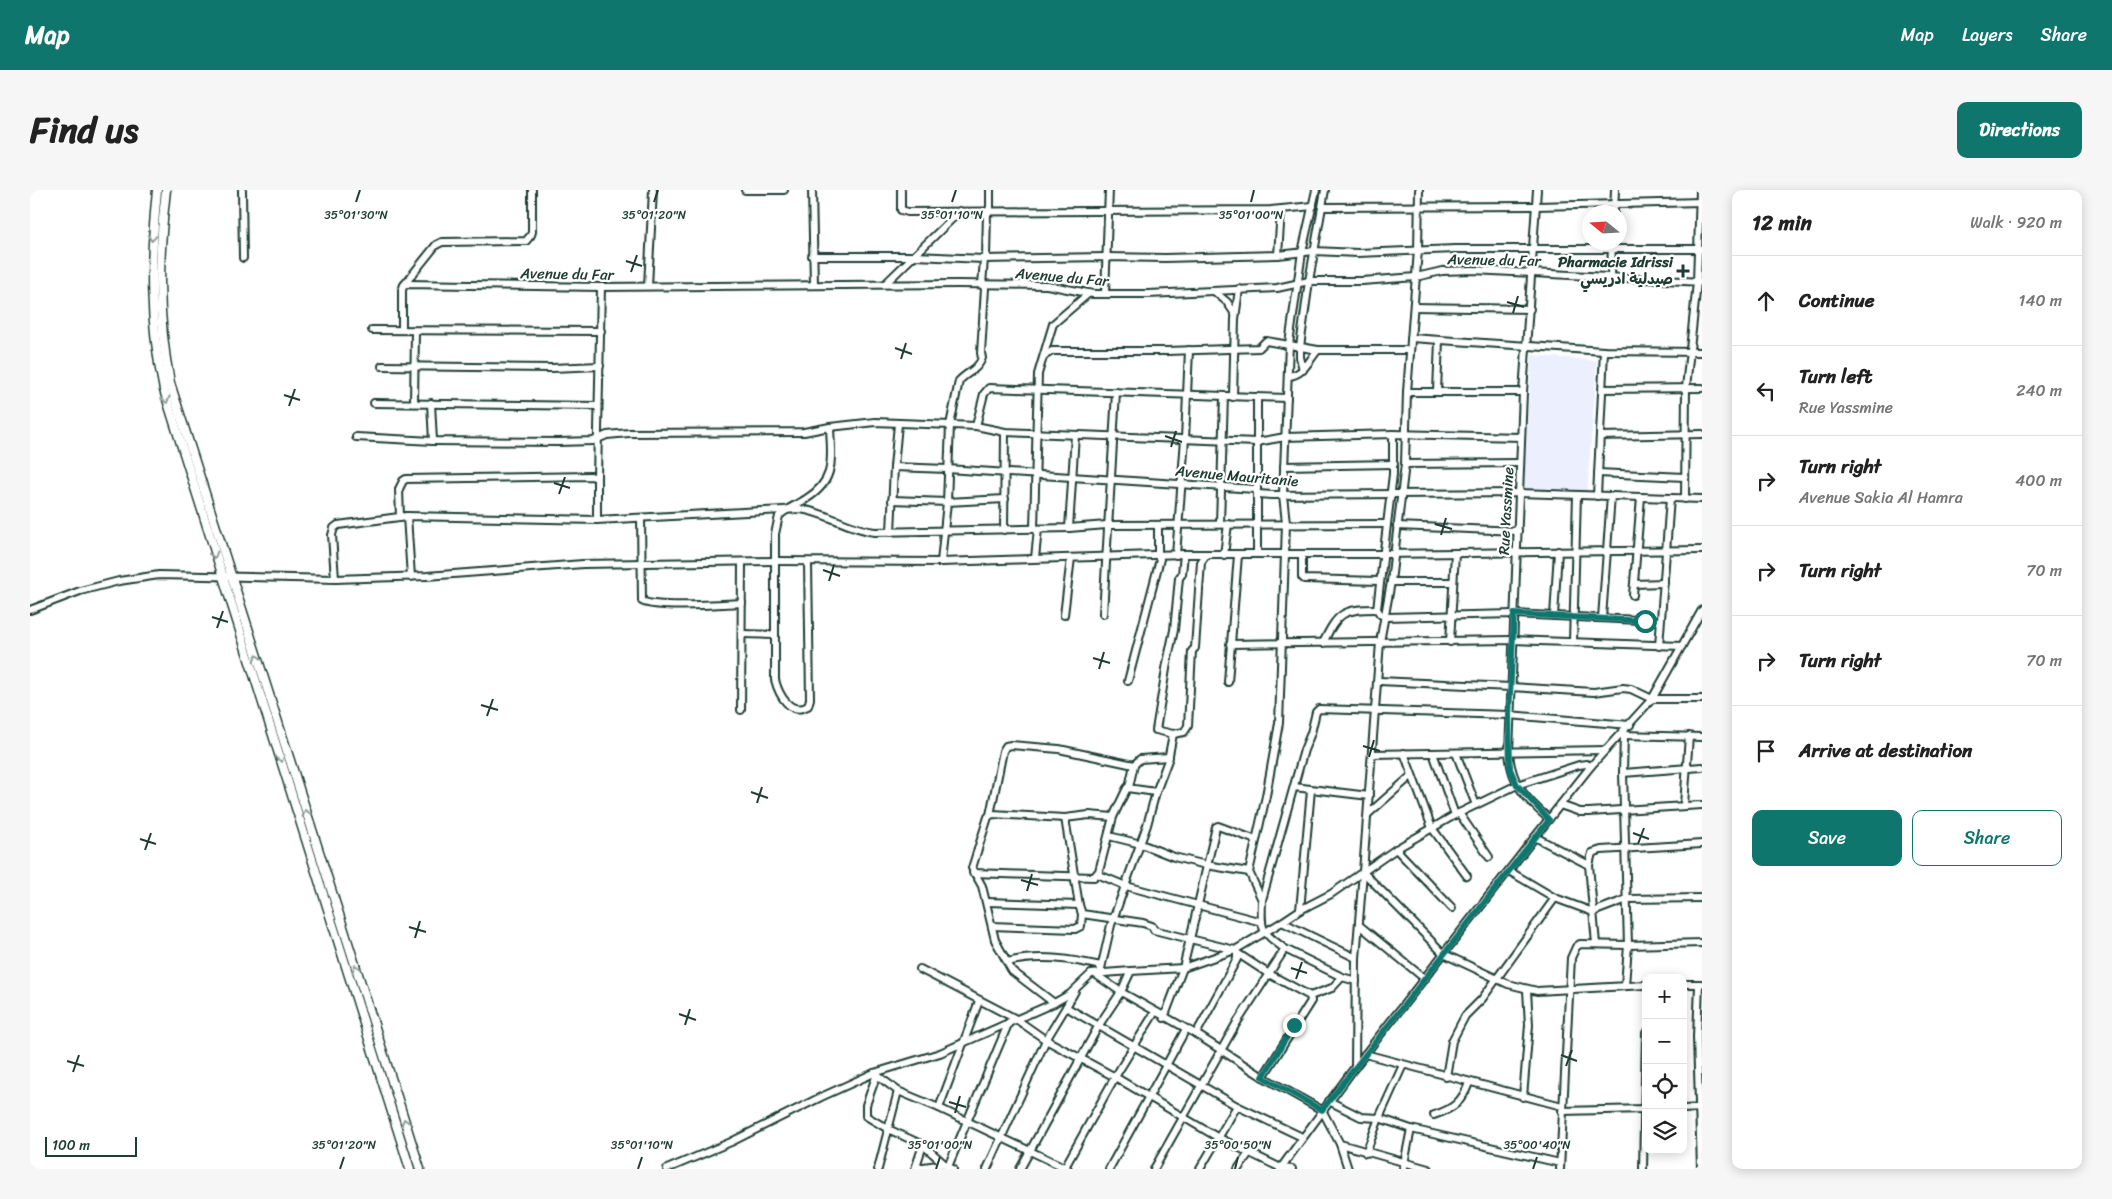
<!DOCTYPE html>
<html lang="en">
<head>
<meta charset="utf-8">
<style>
	:root { --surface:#fff; --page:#f6f6f6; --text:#222; --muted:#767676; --line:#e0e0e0; --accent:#0f766e }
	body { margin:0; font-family:Sriracha,"Playpen Sans Arabic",sans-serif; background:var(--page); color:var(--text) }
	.controls { position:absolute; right:15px; bottom:15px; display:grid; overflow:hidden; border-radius:10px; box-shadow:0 2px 12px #0003 }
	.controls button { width:45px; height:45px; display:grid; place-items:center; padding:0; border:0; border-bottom:1px solid var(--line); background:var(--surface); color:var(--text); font:25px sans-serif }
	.compass { position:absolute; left:1552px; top:15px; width:45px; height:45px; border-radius:50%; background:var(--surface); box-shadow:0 2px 12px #0003; rotate:288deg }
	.scale { position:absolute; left:15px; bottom:12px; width:92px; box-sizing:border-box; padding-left:5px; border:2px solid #1f3d34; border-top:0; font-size:14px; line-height:18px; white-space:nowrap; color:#1f3d34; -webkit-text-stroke:4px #fff; paint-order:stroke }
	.stop { position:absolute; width:15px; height:15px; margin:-11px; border:4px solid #0f766e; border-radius:50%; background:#fff }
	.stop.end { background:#0f766e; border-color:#fff; box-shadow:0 1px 5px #0008 }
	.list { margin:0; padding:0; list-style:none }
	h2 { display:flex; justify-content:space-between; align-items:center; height:65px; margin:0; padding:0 20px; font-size:21px }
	h2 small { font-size:16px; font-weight:400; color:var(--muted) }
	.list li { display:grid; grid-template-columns:32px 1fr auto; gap:15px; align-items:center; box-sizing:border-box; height:90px; padding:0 20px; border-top:1px solid var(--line) }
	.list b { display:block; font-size:19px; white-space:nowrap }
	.list p { margin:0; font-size:16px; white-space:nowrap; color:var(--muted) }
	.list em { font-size:16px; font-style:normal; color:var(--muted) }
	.actions { display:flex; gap:10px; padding:15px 20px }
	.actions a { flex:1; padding:11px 0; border:1px solid var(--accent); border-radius:10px; text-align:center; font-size:18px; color:var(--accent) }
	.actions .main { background:var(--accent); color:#fff }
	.icon { flex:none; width:28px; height:28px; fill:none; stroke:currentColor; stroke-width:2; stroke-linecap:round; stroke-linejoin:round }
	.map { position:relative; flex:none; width:1672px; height:979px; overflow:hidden; border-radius:10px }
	header { display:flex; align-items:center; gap:30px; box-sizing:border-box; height:70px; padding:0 25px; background:var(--accent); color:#fff }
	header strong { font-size:24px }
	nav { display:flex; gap:28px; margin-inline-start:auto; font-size:18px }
	.intro { display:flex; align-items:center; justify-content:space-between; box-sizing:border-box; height:120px; padding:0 30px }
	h1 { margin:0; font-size:35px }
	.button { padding:12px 22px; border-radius:10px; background:var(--accent); color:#fff; font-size:18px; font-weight:700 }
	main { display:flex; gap:30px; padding:0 30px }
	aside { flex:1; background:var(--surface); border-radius:10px; box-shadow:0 2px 12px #0003 }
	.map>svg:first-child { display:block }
	.built { fill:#ebeffe }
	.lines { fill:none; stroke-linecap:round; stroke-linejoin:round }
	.minor-casing { stroke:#1f3d34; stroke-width:10 }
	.tertiary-casing { stroke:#1f3d34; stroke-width:11 }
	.minor { stroke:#fff; stroke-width:6 }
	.tertiary { stroke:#fff; stroke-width:8 }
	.oneway { stroke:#8f9e9a }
	.route { stroke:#0f766e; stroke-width:6 }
	.ticks { fill:none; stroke:#1f3d34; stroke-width:2 }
	.poi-dot { fill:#1f3d34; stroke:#fff; stroke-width:2 }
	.labels { text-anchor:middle; stroke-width:4.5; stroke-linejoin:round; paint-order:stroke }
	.street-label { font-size:15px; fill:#1f3d34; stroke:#fff }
	.poi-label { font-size:15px; font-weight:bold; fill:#1f3d34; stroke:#fff; text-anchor:end }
	.ticks-label { font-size:12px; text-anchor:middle; fill:#1f3d34; stroke:#fff; stroke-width:4.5; stroke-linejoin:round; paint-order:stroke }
</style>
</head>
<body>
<header>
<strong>Map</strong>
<nav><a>Map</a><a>Layers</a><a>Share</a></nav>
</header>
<div class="intro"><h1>Find us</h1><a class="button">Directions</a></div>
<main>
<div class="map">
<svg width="1672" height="979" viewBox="0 0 1672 979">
	<rect width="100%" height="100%" fill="#fff"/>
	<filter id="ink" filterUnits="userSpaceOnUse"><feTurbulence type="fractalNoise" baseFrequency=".02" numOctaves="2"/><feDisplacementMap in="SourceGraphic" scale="10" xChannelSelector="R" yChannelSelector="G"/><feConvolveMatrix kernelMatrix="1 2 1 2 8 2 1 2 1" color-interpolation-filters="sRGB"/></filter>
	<g filter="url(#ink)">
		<polygon class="built" points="1502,165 1567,171 1557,303 1493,300"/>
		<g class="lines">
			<g class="minor-casing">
				<g id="minor">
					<polyline points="212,0 213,68"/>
					<polyline points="715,0 754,0"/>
					<polyline points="782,0 784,94"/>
					<polyline points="871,0 871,20 878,22 1241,20 1283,16"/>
					<path d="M 1507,0 L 1493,202 L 1479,562 C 1481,594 1496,609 1519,629"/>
					<polyline points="1293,17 1506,16 1672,12"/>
					<polyline points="1584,22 1585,0"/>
					<polyline points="1248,65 1251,20"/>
					<polyline points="782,66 885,66 954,69 1076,67 1135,68 1248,65 1284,61 1328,63 1425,59 1672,59"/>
					<polyline points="1581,87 1582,52"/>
					<polyline points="855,94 930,21"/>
					<polyline points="374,95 406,55 412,52 496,51 501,45 502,42 502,0"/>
					<polyline points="618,96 623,0"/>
					<polyline points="1184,101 1197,112 1205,124"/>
					<polyline points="1075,104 1079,0"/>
					<polyline points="1384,117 1500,119"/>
					<polyline points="342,140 571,141"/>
					<polyline points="372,140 372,100 374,95 377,94 571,97 927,94 1017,95 1063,104 1118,104 1247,98 1279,91 1332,91 1386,87 1412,81 1443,80 1672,92"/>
					<polyline points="1381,148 1574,161 1672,162"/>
					<polyline points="1014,166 1022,161 1137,161 1229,158 1236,151 1288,160"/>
					<polyline points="352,176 522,178 570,176"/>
					<polyline points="1273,180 1270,167 1270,157 1279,91 1295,0"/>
					<path d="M 1258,186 C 1274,185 1279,170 1288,160 L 1380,160"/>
					<polyline points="1573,199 1672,198"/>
					<polyline points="1377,202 1493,202"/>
					<polyline points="1407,202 1409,150"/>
					<polyline points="1203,207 1205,129 1209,99"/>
					<polyline points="344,213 568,216"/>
					<polyline points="384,213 385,141"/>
					<polyline points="401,213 403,251"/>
					<polyline points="946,236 954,204 959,198 1257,208"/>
					<polyline points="1363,244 1363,284 1347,419 1350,424 1356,427 1484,424 1630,431"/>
					<polyline points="1570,246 1672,244"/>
					<polyline points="326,247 403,251 528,252 563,251 577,245 599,243 774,242 800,237 845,232 946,236 975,242 1227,252 1227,208"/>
					<polyline points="1375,274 1490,273"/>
					<polyline points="1254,276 1364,274"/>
					<polyline points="864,277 868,234"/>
					<polyline points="1568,283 1655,287"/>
					<polyline points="567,288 571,97"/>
					<polyline points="1567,306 1574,161"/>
					<polyline points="1655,309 1656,198 1667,92 1670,0"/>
					<polyline points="862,310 917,312 975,309"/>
					<polyline points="377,326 381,387"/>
					<polyline points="370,327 369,299 373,291 376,289 561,286 567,288 567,330"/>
					<path d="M 611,328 L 612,411 C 627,419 692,414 712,413"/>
					<polyline points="1190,333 1194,206"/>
					<polyline points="1367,336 1488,341"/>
					<polyline points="1039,338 1045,245"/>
					<polyline points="1004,339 1008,184 1023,134 1058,104"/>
					<polyline points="974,340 975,242"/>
					<polyline points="861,342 864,277 917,279 1225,299 1228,304 1242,305 1489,303 1672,309"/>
					<polyline points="1154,364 1152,384 1149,388 1144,440 1137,473 1126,540 1143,544 1154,542 1158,536 1162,461 1165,458 1171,372 1176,365"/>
					<polyline points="1227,364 1227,252 1255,247 1363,244 1491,247"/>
					<polyline points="1272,364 1272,387 1274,389 1349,391"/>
					<polyline points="1146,365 1155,249 1159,160"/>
					<polyline points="1194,365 1198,334"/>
					<polyline points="1005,368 1008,339"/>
					<path d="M 911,372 L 917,312 L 920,235 L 929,191 C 937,182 948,180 952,168 L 951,163 L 955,98 L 952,95 L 954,69 L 956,67 L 957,22 L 960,18 L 960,0"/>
					<path d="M 778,373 L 780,509 L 778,516 C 760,526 749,505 745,490 L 745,344 L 749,326 C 757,318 767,315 776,309 C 807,290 801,268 800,237"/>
					<path d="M 305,389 L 302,345 L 304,338 L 308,335 L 377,326 L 567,330 L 770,319 C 796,322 818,339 845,342 L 1039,338 L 1077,335 L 1357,334"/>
					<polyline points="1361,392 1423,392"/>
					<polyline points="1604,394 1634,393"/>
					<polyline points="1603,405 1611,307"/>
					<polyline points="0,420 50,401 89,391 129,385 305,389 397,386 553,374 745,371 911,372 1154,364 1352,364 1672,360"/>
					<polyline points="1073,424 1086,202"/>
					<polyline points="1034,425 1041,368"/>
					<polyline points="1524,426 1528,361"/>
					<polyline points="1572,428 1581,306"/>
					<polyline points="712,444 745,445"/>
					<polyline points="1420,452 1425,363"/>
					<polyline points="1543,452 1547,305"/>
					<path d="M 1293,453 C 1308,422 1313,419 1347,419"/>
					<polyline points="1200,454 1483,450 1652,456"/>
					<polyline points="1629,456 1640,308"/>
					<polyline points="1098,491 1130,369 1128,366 1128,335"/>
					<polyline points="1349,491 1481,497 1564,502 1593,498 1601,499 1622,509 1672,509"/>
					<polyline points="1198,492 1208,365"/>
					<polyline points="711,520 712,373"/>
					<polyline points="1591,545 1672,547"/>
					<polyline points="1594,545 1593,583 1598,755 1672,753"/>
					<polyline points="1374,563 1402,638 1437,686"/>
					<polyline points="1403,563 1425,625"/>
					<polyline points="1426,563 1446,615"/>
					<polyline points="1342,564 1576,560"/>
					<polyline points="1104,575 1110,569 1139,567"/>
					<polyline points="1593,583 1672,577"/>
					<polyline points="1264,597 1339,606"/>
					<polyline points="1530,615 1550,622 1559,622 1672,615"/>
					<polyline points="1654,615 1659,546"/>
					<polyline points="1429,623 1459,667"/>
					<polyline points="1338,624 1381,586"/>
					<polyline points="960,625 973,561 976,556 981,555 1029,559 1104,575 1099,597"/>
					<polyline points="1035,628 1049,715 1052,724 1113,733 1122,736 1124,740 1160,749 1153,778 1134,828"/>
					<polyline points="1079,646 1111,654 1144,667 1176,675 1219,682"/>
					<polyline points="1505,647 1559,675"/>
					<polyline points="1226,650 1188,636 1186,637 1160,749 1205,760 1207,763 1239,784 1280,806 1281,811 1233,887"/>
					<polyline points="1366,659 1422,718"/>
					<polyline points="1333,682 1414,764 1478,794 1507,801 1616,795"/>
					<polyline points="943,683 1064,687 1069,681 1083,627"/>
					<polyline points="1067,684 1096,696 1232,732"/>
					<polyline points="1525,708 1563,722 1597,709 1672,708"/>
					<polyline points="1232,710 1219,682 1236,606 1249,533 1255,364 1256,333 1253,305 1259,154 1272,62 1286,0"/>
					<polyline points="957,712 1049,715"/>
					<polyline points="1270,720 1281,600"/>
					<polyline points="1252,732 1326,768"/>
					<polyline points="1329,735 1395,789"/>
					<polyline points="962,736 1045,739 1051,736 1052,724"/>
					<polyline points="1566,754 1559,675 1562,663 1571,660 1672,654"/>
					<path d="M 1255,759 C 1230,740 1231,742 1232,710 L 1274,560 L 1281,543 L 1286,522 L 1289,519 L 1479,525 L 1600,535"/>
					<path d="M 977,772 C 1009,764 1040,769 1071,776"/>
					<polyline points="890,779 986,829 1016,850 1085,887 1187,947 1251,978 1262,979"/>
					<polyline points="1070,783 1081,735 1117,635 1126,602"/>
					<polyline points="1065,784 1091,802 1166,844 1233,887 1292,920 1310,954 1398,979"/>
					<polyline points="1653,794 1671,794"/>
					<polyline points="1669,794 1667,847 1671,979"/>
					<polyline points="1280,806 1302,798 1312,787"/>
					<polyline points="1024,813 982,781 965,750 952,696 942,678 958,627 962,624 1035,628 1059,625 1083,627 1097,598 1126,602 1138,570 1143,544"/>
					<polyline points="1036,817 1045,801"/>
					<polyline points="1166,844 1207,769 1207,763"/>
					<polyline points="1335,864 1532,916"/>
					<polyline points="1325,877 1326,768 1333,682 1350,452 1361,392 1375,274 1377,202 1388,60 1389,0"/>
					<polyline points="844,883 868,901 909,918 1038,979"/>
					<polyline points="847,884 836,915 836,926 858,939 893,955 918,977 923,979"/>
					<polyline points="1416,887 1422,851 1435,826 1452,809 1525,708 1479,681"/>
					<polyline points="1493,907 1499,835 1497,800"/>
					<polyline points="1299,911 1331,927 1349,928 1381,939 1530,973"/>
					<polyline points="909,918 949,811"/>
					<polyline points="1653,919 1672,918"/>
					<polyline points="1532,921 1616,919"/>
					<path d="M 1404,925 C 1423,919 1432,912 1439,893"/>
					<polyline points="1310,954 1318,979"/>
					<polyline points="1336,963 1349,928 1373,875"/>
					<polyline points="1035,977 1085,887 1125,822"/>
					<polyline points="886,978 915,974"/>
					<polyline points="637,979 701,952 791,907 844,883 910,863 1024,813 1040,804 1061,784 1101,781"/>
					<polyline points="848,979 868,901"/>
					<polyline points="885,979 893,955"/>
					<polyline points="917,979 979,832"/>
					<polyline points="957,979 1016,850 1036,817 1207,916 1272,947"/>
					<polyline points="990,979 1069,835 1091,802 1101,781 1153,778 1205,760 1252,732 1270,720 1301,704 1366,659 1425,625 1487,595 1549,575 1556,574 1561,576"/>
					<polyline points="1079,979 1156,839"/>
					<polyline points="1124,979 1206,834 1255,759 1312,787 1326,791"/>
					<polyline points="1170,979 1207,916"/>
					<polyline points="1208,979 1219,963"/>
					<polyline points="1250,979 1325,877 1519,629 1561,576 1622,509 1672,420"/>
					<polyline points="1373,979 1381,939"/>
					<polyline points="1530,979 1541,768 1546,757 1550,754 1598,755 1595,796"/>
					<polyline points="1613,979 1616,843"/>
				</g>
			</g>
			<g class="tertiary-casing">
				<g id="tertiary">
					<path d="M 127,0 C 120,70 119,131 134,200 L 380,979"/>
					<path d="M 136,0 C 128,69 127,125 140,193 L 390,979"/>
				</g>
			</g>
			<use href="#minor" class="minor"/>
			<use href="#tertiary" class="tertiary"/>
		</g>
		<defs><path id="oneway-chevron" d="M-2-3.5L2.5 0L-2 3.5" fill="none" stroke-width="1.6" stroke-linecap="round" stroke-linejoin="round" transform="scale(1.25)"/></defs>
		<g class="oneway">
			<use href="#oneway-chevron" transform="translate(122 48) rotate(95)"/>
			<use href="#oneway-chevron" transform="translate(136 210) rotate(75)"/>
			<use href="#oneway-chevron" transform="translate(184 365) rotate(73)"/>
			<use href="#oneway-chevron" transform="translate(227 468) rotate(-107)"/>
			<use href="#oneway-chevron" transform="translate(251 569) rotate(72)"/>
			<use href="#oneway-chevron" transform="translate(276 623) rotate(-108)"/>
			<use href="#oneway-chevron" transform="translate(326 778) rotate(-108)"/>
			<use href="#oneway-chevron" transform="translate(375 932) rotate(-107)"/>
		</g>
	</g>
	<g class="lines" filter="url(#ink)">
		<polyline class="route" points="1264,835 1233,887 1292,920 1519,630 1487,595 1480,579 1479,525 1484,424 1615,431"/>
	</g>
	<path class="ticks" d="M 326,12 L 330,0M 624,12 L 628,0M 922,12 L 926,0M 1221,12 L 1224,0M 596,71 L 612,76M 601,82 L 607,65M 1477,112 L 1494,117M 1483,123 L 1488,106M 865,158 L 882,164M 871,169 L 876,153M 254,205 L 270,210M 259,216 L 265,199M 1135,246 L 1152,252M 1141,257 L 1146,241M 524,293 L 540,298M 529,304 L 535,287M 1405,334 L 1422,339M 1411,345 L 1416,328M 793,380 L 810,386M 799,391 L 804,375M 182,427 L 198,432M 187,438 L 193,421M 1063,468 L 1080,473M 1069,479 L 1074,462M 451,515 L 468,520M 457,526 L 463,509M 1333,556 L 1350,561M 1339,567 L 1344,550M 721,602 L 738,608M 727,613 L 732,597M 1603,643 L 1619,649M 110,649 L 126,654M 1608,654 L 1614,638M 115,660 L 121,643M 991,690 L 1008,695M 997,701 L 1002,684M 379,737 L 396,742M 385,748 L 390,731M 1261,778 L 1277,783M 1266,789 L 1272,772M 649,824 L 666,830M 655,835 L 660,819M 1531,865 L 1547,871M 37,871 L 54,876M 1536,876 L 1542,860M 43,882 L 49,865M 919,912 L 936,917M 925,923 L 930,906M 310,979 L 314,967M 608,979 L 612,967M 906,979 L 910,967M 1205,979 L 1208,967M 1503,979 L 1507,967"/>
	<path class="poi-dot" d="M1650.5 73.5h5v5h5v5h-5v5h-5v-5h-5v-5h5z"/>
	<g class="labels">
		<g class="street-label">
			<text transform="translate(1464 70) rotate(1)" y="5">Avenue du Far</text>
			<text transform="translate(537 84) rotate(1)" y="5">Avenue du Far</text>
			<text transform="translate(1032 87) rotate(5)" y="5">Avenue du Far</text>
			<text transform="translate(1207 286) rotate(5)" y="5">Avenue Mauritanie</text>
			<text transform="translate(1476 321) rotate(-87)" y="5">Rue Yassmine</text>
		</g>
		<g class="poi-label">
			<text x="1643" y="77">Pharmacie Idrissi<tspan x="1643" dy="17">صيدلية ادريسي</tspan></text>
		</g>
	</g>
	<g class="ticks-label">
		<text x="326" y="29">35°01'30"N</text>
		<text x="624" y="29">35°01'20"N</text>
		<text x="922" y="29">35°01'10"N</text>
		<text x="1221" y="29">35°01'00"N</text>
		<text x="314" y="959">35°01'20"N</text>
		<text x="612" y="959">35°01'10"N</text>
		<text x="910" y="959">35°01'00"N</text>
		<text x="1208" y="959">35°00'50"N</text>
		<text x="1507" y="959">35°00'40"N</text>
	</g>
</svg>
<div class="controls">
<button>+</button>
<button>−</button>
<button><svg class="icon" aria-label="locate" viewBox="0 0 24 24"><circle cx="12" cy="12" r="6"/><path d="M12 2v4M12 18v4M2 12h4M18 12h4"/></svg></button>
<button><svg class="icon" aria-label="layers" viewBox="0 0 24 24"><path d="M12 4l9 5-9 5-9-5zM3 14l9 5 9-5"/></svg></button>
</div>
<svg class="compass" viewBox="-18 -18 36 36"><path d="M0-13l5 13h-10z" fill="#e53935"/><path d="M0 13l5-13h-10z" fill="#767676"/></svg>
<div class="scale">100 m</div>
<div class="stop" style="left:1615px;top:431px"></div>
<div class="stop end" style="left:1264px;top:835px"></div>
</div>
<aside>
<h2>12 min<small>Walk · 920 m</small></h2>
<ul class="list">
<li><svg class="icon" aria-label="ahead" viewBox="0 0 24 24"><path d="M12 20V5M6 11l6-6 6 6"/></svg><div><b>Continue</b></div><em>140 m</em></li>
<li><svg class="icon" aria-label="left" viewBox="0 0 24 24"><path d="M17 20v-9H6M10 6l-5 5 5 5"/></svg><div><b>Turn left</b><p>Rue Yassmine</p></div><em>240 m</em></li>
<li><svg class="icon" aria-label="right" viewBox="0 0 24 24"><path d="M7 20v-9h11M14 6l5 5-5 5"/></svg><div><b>Turn right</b><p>Avenue Sakia Al Hamra</p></div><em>400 m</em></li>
<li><svg class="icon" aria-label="right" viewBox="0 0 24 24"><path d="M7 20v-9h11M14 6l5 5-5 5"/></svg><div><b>Turn right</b></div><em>70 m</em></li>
<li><svg class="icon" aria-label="right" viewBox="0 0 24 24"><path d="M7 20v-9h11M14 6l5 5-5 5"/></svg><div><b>Turn right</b></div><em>70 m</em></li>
<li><svg class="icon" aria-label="arrive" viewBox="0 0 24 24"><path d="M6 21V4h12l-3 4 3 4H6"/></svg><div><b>Arrive at destination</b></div></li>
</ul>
<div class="actions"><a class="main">Save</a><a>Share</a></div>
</aside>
</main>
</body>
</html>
